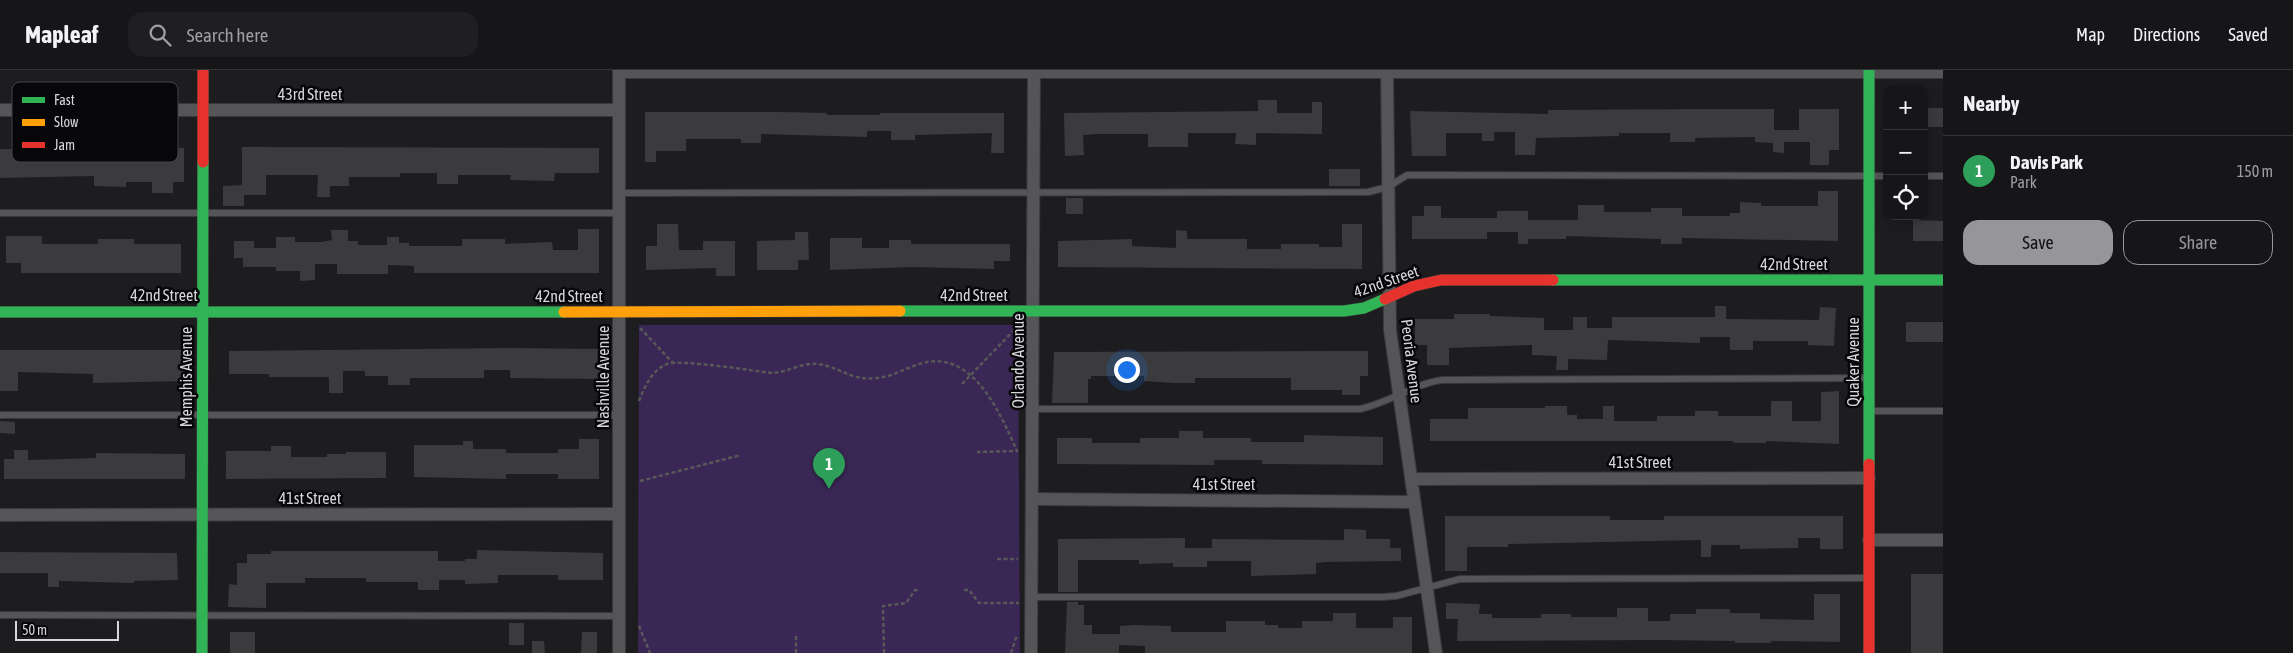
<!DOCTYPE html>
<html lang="en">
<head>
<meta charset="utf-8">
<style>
	:root { --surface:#161517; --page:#1f1e20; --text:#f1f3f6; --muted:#9e9fa1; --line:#353436; --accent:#969599 }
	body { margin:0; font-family:"Asap Condensed",sans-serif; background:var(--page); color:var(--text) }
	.controls { position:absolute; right:15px; top:15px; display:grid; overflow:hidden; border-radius:10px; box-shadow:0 2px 12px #0003 }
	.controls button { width:45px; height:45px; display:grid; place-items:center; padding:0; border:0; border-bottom:1px solid var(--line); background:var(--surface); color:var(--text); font:25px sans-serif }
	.scale { position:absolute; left:15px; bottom:12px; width:104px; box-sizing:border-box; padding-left:5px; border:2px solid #d7d6da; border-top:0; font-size:14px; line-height:18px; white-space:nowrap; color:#d7d6da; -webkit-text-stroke:4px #070608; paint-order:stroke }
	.you { position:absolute; left:1126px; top:299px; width:18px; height:18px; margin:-12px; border:4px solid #fff; border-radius:50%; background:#1a73e8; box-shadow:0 0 0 8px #1a73e833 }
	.badge { display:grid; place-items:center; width:32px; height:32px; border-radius:50%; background:var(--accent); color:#fff; font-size:16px; font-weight:700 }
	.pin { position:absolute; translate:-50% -41px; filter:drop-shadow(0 1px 2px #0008) }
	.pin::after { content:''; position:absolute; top:26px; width:18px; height:15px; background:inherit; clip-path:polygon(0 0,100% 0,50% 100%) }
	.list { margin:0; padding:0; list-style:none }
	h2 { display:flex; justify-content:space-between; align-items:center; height:65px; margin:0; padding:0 20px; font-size:21px }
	h2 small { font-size:16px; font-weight:400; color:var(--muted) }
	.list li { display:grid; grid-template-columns:32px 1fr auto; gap:15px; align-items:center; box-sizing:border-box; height:70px; padding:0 20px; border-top:1px solid var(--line) }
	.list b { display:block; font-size:19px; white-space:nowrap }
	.list p { margin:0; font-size:16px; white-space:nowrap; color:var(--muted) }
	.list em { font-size:16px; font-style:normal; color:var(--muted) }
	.actions { display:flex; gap:10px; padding:15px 20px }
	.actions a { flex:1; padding:11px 0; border:1px solid var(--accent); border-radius:15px; text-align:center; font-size:18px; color:var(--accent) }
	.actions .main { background:var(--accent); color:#111 }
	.icon { flex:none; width:28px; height:28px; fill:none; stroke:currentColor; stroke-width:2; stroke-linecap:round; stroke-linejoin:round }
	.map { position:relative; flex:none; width:1943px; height:583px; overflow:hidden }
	header { display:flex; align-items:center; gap:30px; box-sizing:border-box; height:70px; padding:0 25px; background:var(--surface); border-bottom:1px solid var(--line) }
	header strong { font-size:24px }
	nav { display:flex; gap:28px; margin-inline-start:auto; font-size:18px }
	.search { width:350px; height:45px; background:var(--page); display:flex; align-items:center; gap:12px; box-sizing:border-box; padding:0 18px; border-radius:15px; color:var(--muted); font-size:19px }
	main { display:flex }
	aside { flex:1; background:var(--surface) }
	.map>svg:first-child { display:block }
	.green { fill:#3a2755 }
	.building { fill:#3b3a3c }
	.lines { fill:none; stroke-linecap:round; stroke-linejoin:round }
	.lane-casing { stroke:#39383b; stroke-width:8 }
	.street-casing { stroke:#39383b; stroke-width:14 }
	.fast-casing { stroke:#39383b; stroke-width:12 }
	.slow-casing { stroke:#39383b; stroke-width:12 }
	.jam-casing { stroke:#39383b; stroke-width:12 }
	.path { stroke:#585859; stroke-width:2.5; stroke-dasharray:4 2.5; stroke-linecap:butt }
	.lane { stroke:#555456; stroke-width:6 }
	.street { stroke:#555456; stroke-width:12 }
	.fast { stroke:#30b455; stroke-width:11 }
	.slow { stroke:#ff9f0a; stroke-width:11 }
	.jam { stroke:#e5322d; stroke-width:11 }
	.labels { text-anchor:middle; stroke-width:5; stroke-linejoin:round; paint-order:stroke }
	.street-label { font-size:16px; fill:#d7d6da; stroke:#070608 }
	.key { fill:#070608; stroke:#454447; stroke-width:1 }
	.key-label { font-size:14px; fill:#d7d6da }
</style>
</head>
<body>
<header>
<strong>Mapleaf</strong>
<div class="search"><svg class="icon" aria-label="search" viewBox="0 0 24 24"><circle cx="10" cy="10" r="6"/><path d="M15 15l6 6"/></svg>Search here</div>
<nav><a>Map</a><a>Directions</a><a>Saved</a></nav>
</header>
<main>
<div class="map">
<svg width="1943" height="583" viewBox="0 0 1943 583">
	<rect width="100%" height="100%" fill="#1d1c1f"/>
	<polygon class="green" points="639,255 1018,255 1020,583 638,583"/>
	<g class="building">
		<polygon points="1258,30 1277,30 1277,43 1312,43 1312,32 1322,32 1322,64 1256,63 1256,75 1235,74 1236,63 1188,63 1188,77 1148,77 1148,64 1097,64 1083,65 1084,85 1065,86 1064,43 1258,41"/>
		<rect x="1924" y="38" width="19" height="19"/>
		<polygon points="1706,39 1774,39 1774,60 1799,60 1799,39 1839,39 1839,80 1829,80 1829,95 1810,95 1810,72 1784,72 1784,83 1773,82 1773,73 1755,72 1755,67 1695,68 1695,72 1670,72 1670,63 1619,63 1619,66 1536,68 1535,85 1515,85 1515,62 1494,62 1494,71 1482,71 1482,63 1446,63 1446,86 1412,86 1410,41 1548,44 1548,40"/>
		<polygon points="645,42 781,42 827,43 827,45 880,45 880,43 1004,43 1004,83 991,83 992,63 915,65 915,70 891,70 891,61 867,61 867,67 761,64 761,73 741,73 741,69 686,69 686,81 656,81 656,92 645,92"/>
		<polygon points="242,77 599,78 599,103 555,103 554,111 510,110 511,105 458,105 458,114 437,114 437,103 400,103 400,107 349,107 349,116 330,116 330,127 317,127 318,105 266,105 266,125 244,125 244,136 223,136 223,116 242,115"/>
		<polygon points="94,78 184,78 184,112 173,112 173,123 152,123 152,112 126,112 126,117 94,116 94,106 0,108 0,79 31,79 31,87 54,87 54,79"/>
		<rect x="1329" y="99" width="31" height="17"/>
		<polygon points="1818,121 1838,121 1838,171 1682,168 1682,174 1661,174 1661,169 1566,166 1566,169 1528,169 1528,174 1518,174 1518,162 1487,162 1487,169 1412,169 1412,146 1424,146 1424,136 1441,136 1441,148 1497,148 1497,141 1528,141 1528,150 1578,150 1578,135 1604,135 1604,142 1651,142 1651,138 1682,138 1682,146 1730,146 1730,143 1740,143 1740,132 1761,133 1761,136 1818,136"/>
		<rect x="1066" y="128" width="17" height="16"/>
		<polygon points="1913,150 1943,151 1943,171 1913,171"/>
		<polygon points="657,154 678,154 679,180 703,180 703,171 735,171 735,206 716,206 716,198 646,200 646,176 657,176"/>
		<polygon points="1342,154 1362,154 1362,199 1058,197 1058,171 1132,169 1132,176 1176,178 1176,160 1187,161 1187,169 1247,169 1247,179 1281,179 1281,174 1319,174 1319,177 1342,177"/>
		<polygon points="578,159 599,159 599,203 414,203 414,196 388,195 388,204 337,204 337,194 315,194 315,210 300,211 300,201 276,201 276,197 243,197 243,188 234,188 234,171 254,171 254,178 276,178 276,167 295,167 295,172 321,172 332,170 331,160 348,160 348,171 358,171 358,175 387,175 387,167 399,167 399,173 409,173 409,176 462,176 462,169 505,169 505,174 552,172 553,180 578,180"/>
		<polygon points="795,162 808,162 809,190 798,190 798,200 757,200 757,171 795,170"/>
		<polygon points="6,166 42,166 42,174 98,174 98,169 134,169 134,174 181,174 181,203 21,203 21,193 6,193"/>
		<polygon points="830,168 862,168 862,178 889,178 889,170 911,170 911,174 1010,174 1010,191 994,191 994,199 911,197 830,200"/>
		<polygon points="1715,236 1726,236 1726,249 1819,250 1820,237 1836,238 1834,276 1808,275 1808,271 1753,271 1753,280 1730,280 1730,267 1700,267 1700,273 1608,270 1607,290 1568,289 1568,300 1556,300 1557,286 1532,285 1532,275 1449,278 1449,295 1427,295 1427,275 1415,275 1415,249 1454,249 1454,244 1490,244 1490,246 1544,248 1544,260 1573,260 1573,247 1587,247 1587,258 1612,258 1612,247 1715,247"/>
		<rect x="1906" y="252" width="37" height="20"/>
		<polygon points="510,278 602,279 602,309 510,308 510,300 484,300 484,308 410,308 410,315 388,315 388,306 365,306 365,301 343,301 343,323 329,323 329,307 269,307 269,304 229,304 229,281"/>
		<polygon points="0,280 185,280 185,311 93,313 93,304 18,302 18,321 0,321"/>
		<polygon points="1339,281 1368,281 1368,306 1360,306 1360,325 1342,325 1342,320 1291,320 1291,308 1195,308 1195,313 1174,313 1144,311 1144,306 1091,306 1091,309 1088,309 1088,333 1052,333 1054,282"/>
		<polygon points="1839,321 1839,374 1766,371 1766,373 1733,373 1733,371 1430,371 1430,349 1468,349 1468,338 1545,338 1545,336 1567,336 1567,345 1577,345 1577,349 1603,349 1603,336 1614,336 1614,351 1657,351 1657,346 1695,346 1695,341 1718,341 1718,346 1771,346 1771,331 1792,331 1792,351 1821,351 1821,322"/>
		<polygon points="0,351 15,352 15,364 0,363"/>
		<polygon points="1179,361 1203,361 1203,368 1251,368 1251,372 1304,372 1304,365 1383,367 1383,395 1262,394 1262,390 1214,390 1214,395 1057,394 1057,368 1092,368 1092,373 1140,373 1140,368 1179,368"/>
		<polygon points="579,369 599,369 599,409 558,409 558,404 506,404 506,409 414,407 414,375 463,375 463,371 473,371 473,379 506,379 506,383 558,383 558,379 579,379"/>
		<polygon points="271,376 291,376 291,387 327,387 327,384 346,384 346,382 386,382 386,408 226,409 226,381 271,381"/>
		<polygon points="14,380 28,380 28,390 96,388 96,383 185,384 185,409 4,409 4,389 14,389"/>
		<polygon points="1445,446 1610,446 1610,450 1664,450 1664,446 1843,446 1843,479 1820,479 1820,468 1798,468 1798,478 1740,479 1740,475 1711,475 1711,487 1701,487 1701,470 1508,474 1508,477 1467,477 1467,501 1445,501"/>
		<polygon points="1344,459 1366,460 1366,469 1390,469 1390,478 1401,478 1401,491 1327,492 1316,493 1316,504 1251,506 1251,491 1207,491 1207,497 1173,497 1173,493 1139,494 1139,490 1078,490 1078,522 1058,522 1058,469 1185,468 1185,478 1212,478 1212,469 1344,470"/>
		<polygon points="477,480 603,483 603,510 558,510 558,505 498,505 498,513 465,514 465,510 439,510 439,520 418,520 418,512 366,512 366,508 305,508 305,513 266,513 266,538 228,537 229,514 237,515 237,493 247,493 247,484 271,484 271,481 438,481 438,491 465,491 465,489 477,489"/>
		<polygon points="0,482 177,483 178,510 134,511 134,513 59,511 59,517 48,517 48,503 0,503"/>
		<rect x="1911" y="504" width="32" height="79"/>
		<polygon points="1814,524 1840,524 1840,572 1771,571 1771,573 1735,573 1735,571 1657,570 1457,571 1458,549 1446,549 1446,533 1480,534 1479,544 1492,544 1492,548 1541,548 1541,544 1571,544 1571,547 1617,547 1617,538 1648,538 1648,551 1670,551 1670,544 1696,544 1696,539 1730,539 1730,543 1760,543 1760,549 1814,550"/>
		<polygon points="1067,532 1078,532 1078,535 1084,535 1084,555 1092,555 1092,564 1120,564 1120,556 1135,555 1171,556 1171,562 1226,562 1226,551 1265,551 1265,555 1278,555 1278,558 1302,558 1302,551 1333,551 1333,543 1356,543 1356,558 1393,558 1393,547 1412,547 1412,583 1145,583 1145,576 1119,575 1119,583 1065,583"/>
		<rect x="509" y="553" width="15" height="22"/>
		<rect x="230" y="562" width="25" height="21"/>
		<polygon points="582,562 597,562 597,583 581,583"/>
		<polygon points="532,571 544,571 545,583 532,583"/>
	</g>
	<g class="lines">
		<g class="lane-casing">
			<g id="lane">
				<polyline points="1924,106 1943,106"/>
				<polyline points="619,123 1368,122 1388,117 1407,105 1887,106"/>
				<polyline points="0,143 619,143"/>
				<path d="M 1034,339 L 1360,339 C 1389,333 1413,314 1442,310 L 1868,308"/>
				<polyline points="1869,341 1943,341"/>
				<polyline points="0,345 619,345"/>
				<polyline points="1032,527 1382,527 1396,526 1460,509 1868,508"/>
				<polyline points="0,545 619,546"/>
			</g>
		</g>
		<g class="street-casing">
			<g id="street">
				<polyline points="1387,0 1390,260 1436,583"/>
				<polyline points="619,2 1943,2"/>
				<polyline points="0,40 619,40"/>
				<polyline points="1411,409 1869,408"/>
				<polyline points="1033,429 1414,432"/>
				<polyline points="0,445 619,444"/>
				<polyline points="1869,470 1943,470"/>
				<polyline points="619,583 619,0"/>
				<polyline points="1031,583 1034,0"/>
			</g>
		</g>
		<g class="fast-casing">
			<g id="fast">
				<polyline points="1869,0 1869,394"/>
				<polyline points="1553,210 1943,210"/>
				<polyline points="900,241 1344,241 1364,238 1385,229"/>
				<polyline points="0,242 564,242"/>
				<polyline points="202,583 203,92"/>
			</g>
		</g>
		<g class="slow-casing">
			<polyline id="slow" points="564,242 900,241"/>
		</g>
		<g class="jam-casing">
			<g id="jam">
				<polyline points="203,92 203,0"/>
				<polyline points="1385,229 1414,216 1441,210 1553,210"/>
				<polyline points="1869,394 1869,583"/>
			</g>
		</g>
		<g class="path">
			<polyline points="640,258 673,293"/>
			<polyline points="962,314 1017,257"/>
			<path d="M 639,331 C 645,316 652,300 667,294 C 682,289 753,301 773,303 C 788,302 803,292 817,294 C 839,296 850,311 876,308 C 893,307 907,297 923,293 C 974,280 1001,345 1017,381 L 977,382"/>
			<polyline points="640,411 741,385"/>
			<polyline points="997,489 1018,489"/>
			<polyline points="964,520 969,520 979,533 1019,533"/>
			<polyline points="639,556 650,583"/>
			<polyline points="796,583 796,566"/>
			<polyline points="884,583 883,536 906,533 915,520 919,520"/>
			<polyline points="1011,583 1017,565"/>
		</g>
		<use href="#lane" class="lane"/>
		<use href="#street" class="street"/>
		<use href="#fast" class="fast"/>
		<use href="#slow" class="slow"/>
		<use href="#jam" class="jam"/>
	</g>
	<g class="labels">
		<g class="street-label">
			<text x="310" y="30">43rd Street</text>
			<text x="1794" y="200">42nd Street</text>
			<text transform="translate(1386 211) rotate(-19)" y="6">42nd Street</text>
			<text x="164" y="231">42nd Street</text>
			<text x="974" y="231">42nd Street</text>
			<text x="569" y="232">42nd Street</text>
			<text transform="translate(1018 291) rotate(-90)" y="6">Orlando Avenue</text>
			<text transform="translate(1412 291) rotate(83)" y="6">Peoria Avenue</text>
			<text transform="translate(1853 292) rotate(-90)" y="6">Quaker Avenue</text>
			<text transform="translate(186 307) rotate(-90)" y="6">Memphis Avenue</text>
			<text transform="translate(603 307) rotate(-90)" y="6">Nashville Avenue</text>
			<text x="1640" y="398">41st Street</text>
			<text x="1224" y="420">41st Street</text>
			<text x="310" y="434">41st Street</text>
		</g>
	</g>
	<rect x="12" y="12" width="166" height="80" rx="8" class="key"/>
	<rect x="22" y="27" width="23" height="6" fill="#30b455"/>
	<rect x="22" y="49" width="23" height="7" fill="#ff9f0a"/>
	<rect x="22" y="72" width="23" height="6" fill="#e5322d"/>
	<g class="key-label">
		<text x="54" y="35">Fast</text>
		<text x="54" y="57">Slow</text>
		<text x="54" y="80">Jam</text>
	</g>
</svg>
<div class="controls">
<button>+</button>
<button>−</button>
<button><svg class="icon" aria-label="locate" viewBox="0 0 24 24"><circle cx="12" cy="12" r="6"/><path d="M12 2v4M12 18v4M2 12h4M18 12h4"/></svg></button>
</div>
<div class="scale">50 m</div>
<div class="you"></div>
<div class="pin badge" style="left:829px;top:419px;background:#2e9e5b">1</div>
</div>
<aside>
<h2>Nearby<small></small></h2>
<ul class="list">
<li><span class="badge" style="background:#2e9e5b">1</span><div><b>Davis Park</b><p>Park</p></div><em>150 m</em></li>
</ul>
<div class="actions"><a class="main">Save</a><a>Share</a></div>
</aside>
</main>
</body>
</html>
